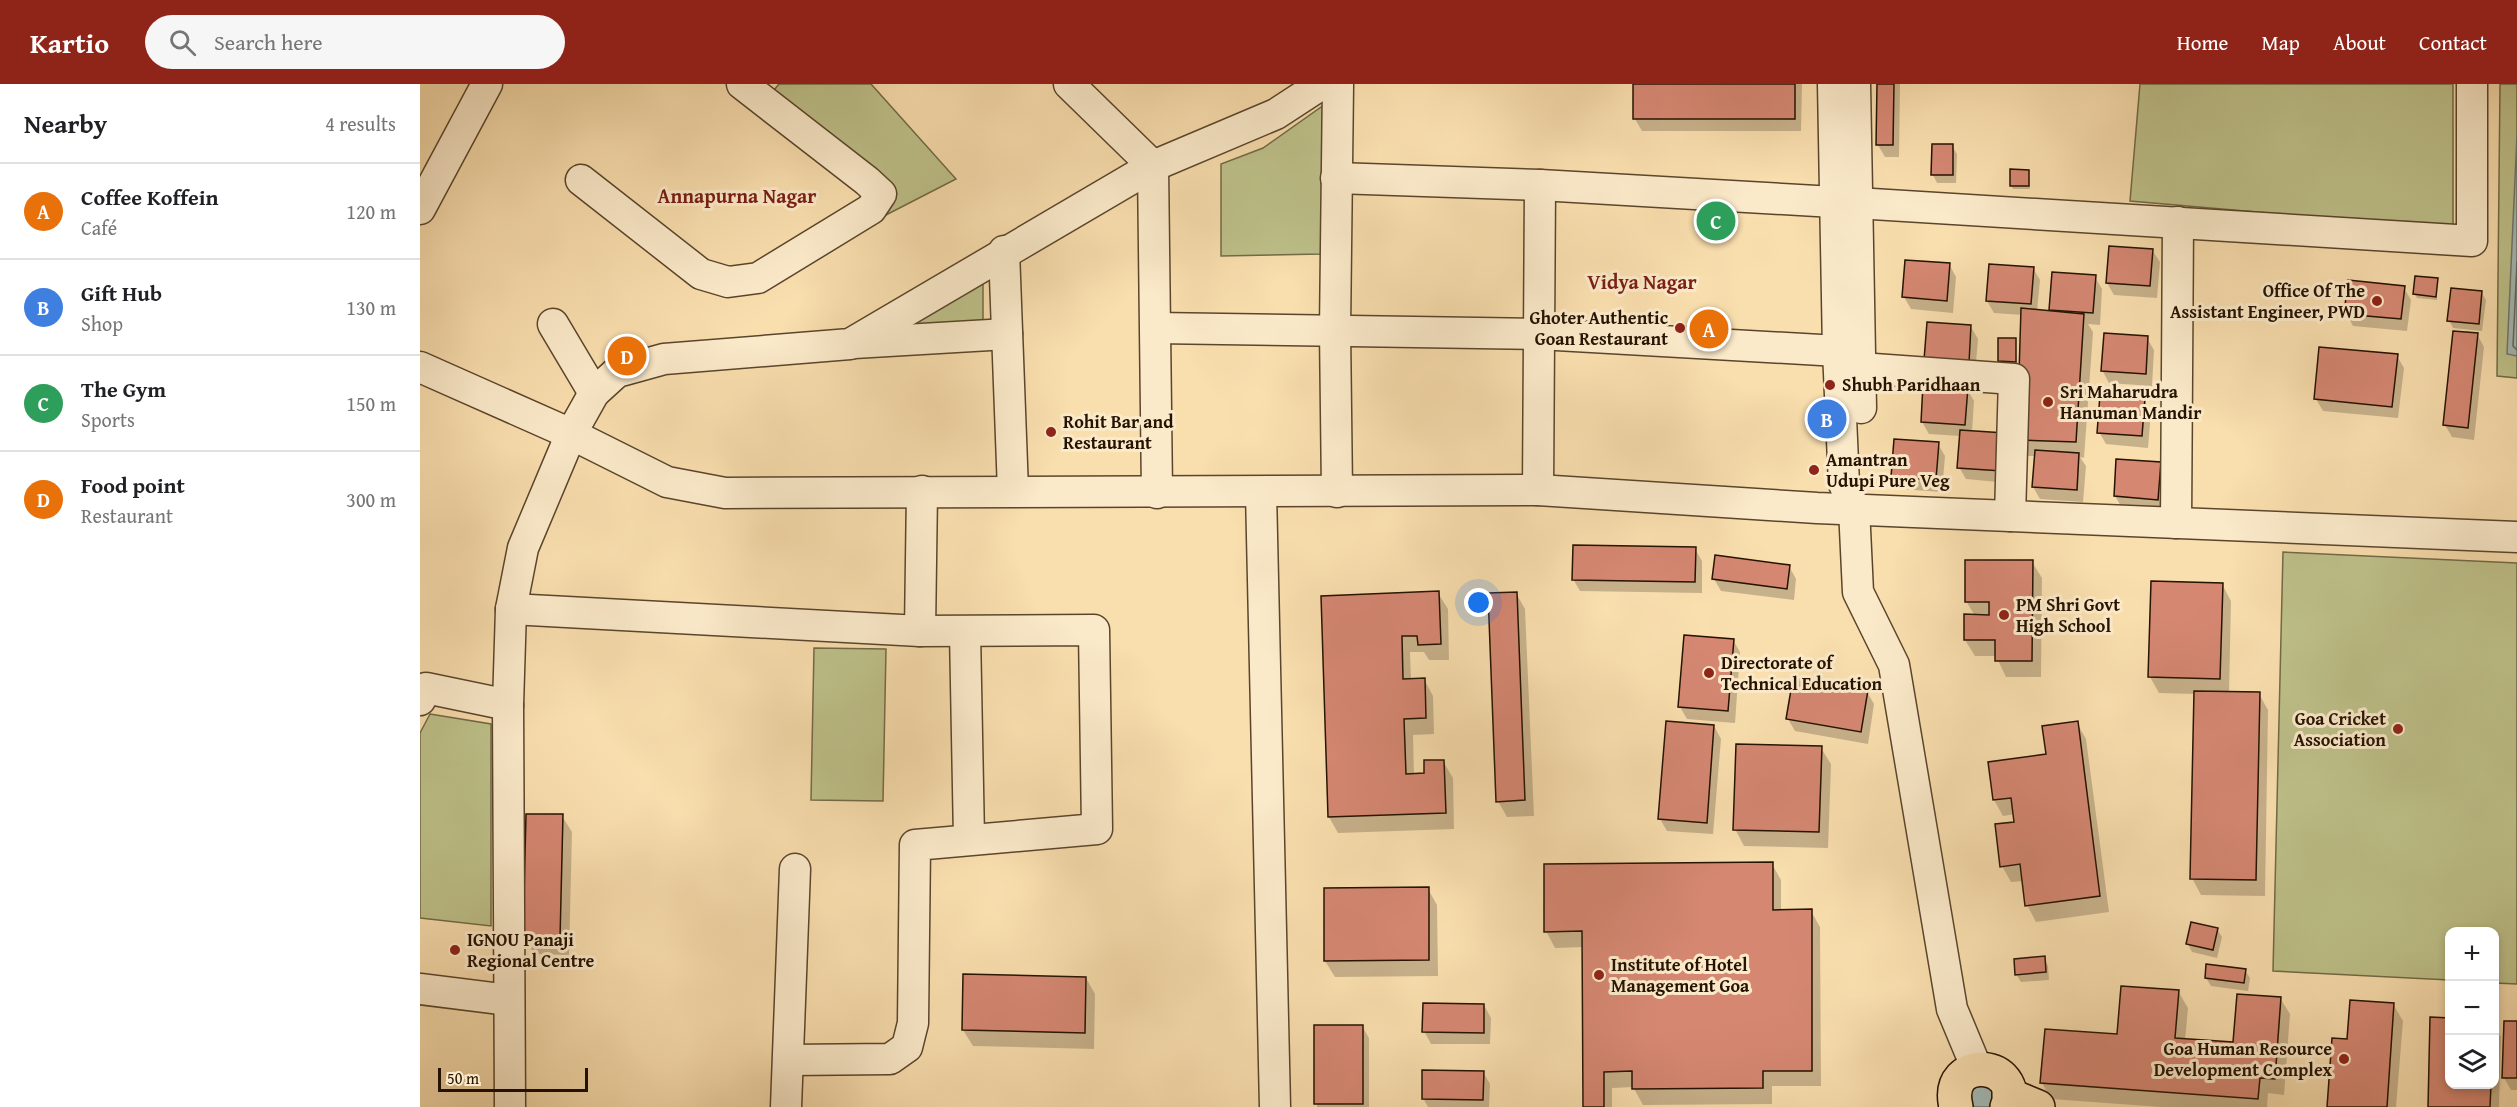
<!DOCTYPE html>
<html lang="en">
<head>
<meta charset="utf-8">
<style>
	:root { --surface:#fff; --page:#f6f6f6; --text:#202124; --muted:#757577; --line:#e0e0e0; --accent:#8f2418 }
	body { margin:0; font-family:"Gentium Book Plus",serif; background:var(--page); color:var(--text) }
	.controls { position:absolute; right:18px; bottom:18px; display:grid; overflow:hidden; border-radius:12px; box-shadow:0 3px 9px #0003 }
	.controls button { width:54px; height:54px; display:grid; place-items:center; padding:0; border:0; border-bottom:2px solid var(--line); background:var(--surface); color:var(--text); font:30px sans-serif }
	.scale { position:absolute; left:18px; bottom:15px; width:150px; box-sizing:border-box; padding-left:6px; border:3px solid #251201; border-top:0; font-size:16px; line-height:21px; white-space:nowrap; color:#251201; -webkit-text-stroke:4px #fbeaca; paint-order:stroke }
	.you { position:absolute; left:1059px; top:519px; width:21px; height:21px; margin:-15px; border:4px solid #fff; border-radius:50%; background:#1a73e8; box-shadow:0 0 0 9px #1a73e833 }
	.badge { display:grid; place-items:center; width:39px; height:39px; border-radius:50%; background:var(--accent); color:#fff; font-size:20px; font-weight:700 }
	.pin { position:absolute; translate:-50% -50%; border:3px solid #fff; box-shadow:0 2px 6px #0006 }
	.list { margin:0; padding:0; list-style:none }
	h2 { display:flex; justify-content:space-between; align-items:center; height:78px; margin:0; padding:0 24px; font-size:26px }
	h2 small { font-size:20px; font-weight:400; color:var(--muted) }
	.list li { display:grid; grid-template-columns:39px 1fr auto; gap:18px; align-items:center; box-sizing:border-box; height:96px; padding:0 24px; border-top:2px solid var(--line) }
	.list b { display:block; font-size:22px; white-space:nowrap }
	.list p { margin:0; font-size:20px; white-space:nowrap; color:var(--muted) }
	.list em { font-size:20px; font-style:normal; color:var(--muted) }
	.icon { flex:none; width:33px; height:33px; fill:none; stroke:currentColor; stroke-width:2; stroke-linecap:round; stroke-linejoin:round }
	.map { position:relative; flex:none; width:2097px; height:1023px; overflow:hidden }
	header { display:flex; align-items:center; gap:36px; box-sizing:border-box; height:84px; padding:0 30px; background:var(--accent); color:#fff }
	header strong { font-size:28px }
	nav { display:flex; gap:33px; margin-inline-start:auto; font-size:21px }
	.search { width:420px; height:54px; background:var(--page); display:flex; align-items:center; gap:15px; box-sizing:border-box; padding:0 21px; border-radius:33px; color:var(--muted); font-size:22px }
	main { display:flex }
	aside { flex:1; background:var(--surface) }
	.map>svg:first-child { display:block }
	.green { fill:#bec18a; stroke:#726a46; stroke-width:1.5 }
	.water { fill:#a3b9b6; stroke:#71766e; stroke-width:1.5 }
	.shadow { fill:#0003 }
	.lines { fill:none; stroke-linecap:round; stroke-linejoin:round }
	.shore { stroke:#64665c; stroke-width:1.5 }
	.building { fill:#d58772; stroke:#251201; stroke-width:1.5 }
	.minor-casing { stroke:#5a452c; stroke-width:33 }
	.major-casing { stroke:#251201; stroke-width:36 }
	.minor { stroke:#fbeaca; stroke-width:30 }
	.major { stroke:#f9deae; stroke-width:33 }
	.poi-dot { fill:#8f2418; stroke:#fbeaca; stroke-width:2 }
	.labels { text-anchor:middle; stroke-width:6; stroke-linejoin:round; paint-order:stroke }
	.poi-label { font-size:18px; font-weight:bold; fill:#251201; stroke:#fbeaca; text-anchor:start }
	.neighbourhood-label { font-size:20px; font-weight:bold; fill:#7a1f14; stroke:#fbeaca }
</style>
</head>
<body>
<header>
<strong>Kartio</strong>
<div class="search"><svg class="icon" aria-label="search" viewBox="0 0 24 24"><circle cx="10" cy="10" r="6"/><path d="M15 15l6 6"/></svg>Search here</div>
<nav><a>Home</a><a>Map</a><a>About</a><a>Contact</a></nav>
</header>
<main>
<aside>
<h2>Nearby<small>4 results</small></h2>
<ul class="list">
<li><span class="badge" style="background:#e8710a">A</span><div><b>Coffee Koffein</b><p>Café</p></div><em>120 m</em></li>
<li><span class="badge" style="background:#3f7fe0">B</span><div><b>Gift Hub</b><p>Shop</p></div><em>130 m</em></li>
<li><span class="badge" style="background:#2e9e5b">C</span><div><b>The Gym</b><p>Sports</p></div><em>150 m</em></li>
<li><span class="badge" style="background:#e8710a">D</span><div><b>Food point</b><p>Restaurant</p></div><em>300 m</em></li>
</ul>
</aside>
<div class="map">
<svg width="2097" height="1023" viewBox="0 0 2097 1023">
	<rect width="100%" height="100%" fill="#f9deae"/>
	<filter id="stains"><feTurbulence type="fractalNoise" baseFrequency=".00333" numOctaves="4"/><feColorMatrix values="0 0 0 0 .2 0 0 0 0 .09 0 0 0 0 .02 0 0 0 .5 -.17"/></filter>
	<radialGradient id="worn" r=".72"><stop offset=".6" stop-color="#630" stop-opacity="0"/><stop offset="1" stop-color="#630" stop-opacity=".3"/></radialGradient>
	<g class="green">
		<polygon points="359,0 451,0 536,95 464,132 354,6"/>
		<polygon points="1720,0 2033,0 2033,145 1710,117"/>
		<polygon points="2080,0 2097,0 2097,294 2077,292"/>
		<polygon points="904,21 901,170 801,172 801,80 843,64"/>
		<polygon points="563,195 563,243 467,246"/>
		<polygon points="1863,468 2097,479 2097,900 2075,899 2074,848 2030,848 2029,896 1853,887"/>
		<polygon points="394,564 466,565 463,717 391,716"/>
		<polygon points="10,630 71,640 71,842 0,834 0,649"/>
	</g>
	<g class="water">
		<polygon points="2097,51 2097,272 2087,270"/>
		<polygon points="1552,1000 1575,1004 1571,1023 1552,1023 1547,1009"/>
	</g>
	<g class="shadow">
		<polygon points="1215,0 1382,0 1381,47 1222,47 1215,35"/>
		<polygon points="1459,0 1480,0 1479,73 1465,73 1458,61"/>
		<polygon points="1513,62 1532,62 1537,70 1536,99 1517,99 1513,91"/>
		<polygon points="1608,87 1610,105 1593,105 1591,101"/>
		<polygon points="1732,166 1740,178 1737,214 1694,211 1687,199"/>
		<polygon points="1529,180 1536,193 1533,229 1491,225 1484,213"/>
		<polygon points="1613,184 1620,196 1617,227 1632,229 1630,226 1675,193 1682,205 1680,241 1668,240 1673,248 1664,374 1660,373 1666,382 1663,418 1620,415 1613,403 1616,372 1608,372 1598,355 1603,231 1574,229 1567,217"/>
		<polygon points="2017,195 2017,216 1997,214 1995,210"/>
		<polygon points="1984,204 1991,216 1987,247 1933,242 1926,229"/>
		<polygon points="2061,208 2066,216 2062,247 2033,244 2029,236"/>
		<polygon points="1551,243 1558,255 1555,291 1513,288"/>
		<polygon points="2057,250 2064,263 2054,356 2032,353 2025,341"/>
		<polygon points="1727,254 1734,266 1732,302 1689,299 1682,286"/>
		<polygon points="1595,256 1597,280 1581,280 1579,276"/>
		<polygon points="1977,272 1984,284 1978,334 1903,327 1896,315"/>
		<polygon points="1547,305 1554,317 1552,348 1588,399 1546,395 1539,383 1541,352 1509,350 1502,338"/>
		<polygon points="1724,316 1731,328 1728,364 1686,360 1679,348"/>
		<polygon points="1518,360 1525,372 1522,408 1480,405 1472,392"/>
		<polygon points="1740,379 1747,391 1745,427 1702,424 1695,412"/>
		<polygon points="1275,465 1282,477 1282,509 1160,507 1153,495"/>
		<polygon points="1612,478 1622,494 1621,593 1586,593 1576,572 1555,572 1545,556 1555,532 1546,517"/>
		<polygon points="1369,482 1376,495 1374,516 1301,507 1294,495"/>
		<polygon points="1802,500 1811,517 1809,609 1839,610 1848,626 1845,812 1781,811 1772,794 1775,610 1739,609 1730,593"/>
		<polygon points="1018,509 1028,525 1029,576 1009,576 1004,568 990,568 991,596 1004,595 1013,612 1014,650 993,651 994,691 1005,690 1023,677 1033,694 1034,745 918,749 909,733 902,513"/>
		<polygon points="1096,509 1105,525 1114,732 1087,733 1078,717"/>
		<polygon points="1313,556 1320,568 1315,639 1267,635 1260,623"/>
		<polygon points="1447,608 1454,620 1448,660 1375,647 1368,635"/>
		<polygon points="1657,639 1666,655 1689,828 1616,838 1607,821 1604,797 1591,798 1582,782 1596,739 1595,730 1583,732 1574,716 1627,671"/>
		<polygon points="1294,642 1301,655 1293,750 1247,747 1240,735"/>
		<polygon points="1401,664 1411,680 1408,764 1324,762 1315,745"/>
		<polygon points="142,732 152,748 149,871 114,870 105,854"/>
		<polygon points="1352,780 1361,796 1361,827 1391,827 1400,843 1401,1002 1352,1002 1352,1020 1223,1021 1213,1003 1192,1004 1192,1023 1164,1023 1164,863 1135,864 1126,847"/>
		<polygon points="1008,805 1017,821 1018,892 915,893 905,877 905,806"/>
		<polygon points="1797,845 1802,853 1797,874 1772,868 1768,860"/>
		<polygon points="1624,874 1628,882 1629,896 1601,898 1596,890"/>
		<polygon points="1825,886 1830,894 1828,907 1791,902 1786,894"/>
		<polygon points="666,894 675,910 674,965 553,962 543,946"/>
		<polygon points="1758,907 1768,924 1765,956 1815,960 1860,914 1870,930 1864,1011 1848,1009 1847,1023 1741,1023 1631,1015 1622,999 1699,951"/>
		<polygon points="1973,920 1983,937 1976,1023 1908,1023"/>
		<polygon points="1064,921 1071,934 1070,960 1011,960 1004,947"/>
		<polygon points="2097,939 2097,1006 2091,1006 2084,994"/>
		<polygon points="2074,941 2081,953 2079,1023 2009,1023 2030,1000 2074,1000"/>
		<polygon points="895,942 942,942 949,954 949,1023 897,1023"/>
		<polygon points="1063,988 1070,1000 1069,1023 1008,1023 1003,1014"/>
	</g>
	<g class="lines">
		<polyline class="shore" points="2097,178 2093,262 2097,266"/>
	</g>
	<g class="building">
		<rect x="1213" y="0" width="162" height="35"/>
		<polygon points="1457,0 1474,0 1473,61 1456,61"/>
		<polygon points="1512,60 1533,60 1533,91 1511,91"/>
		<polygon points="1590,85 1609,86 1609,102 1590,102"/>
		<polygon points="1689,162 1733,165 1730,202 1686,199"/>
		<polygon points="1485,176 1530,179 1527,217 1482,213"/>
		<polygon points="1569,180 1614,183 1611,220 1566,217"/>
		<polygon points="1632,188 1676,191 1673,229 1629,226"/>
		<polygon points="1995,192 2018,194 2016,213 1993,210"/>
		<polygon points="1928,196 1985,202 1981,235 1924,230"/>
		<polygon points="2031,204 2062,207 2059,240 2027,237"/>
		<polygon points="1601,224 1664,230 1656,358 1597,356"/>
		<polygon points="1507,238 1551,241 1549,279 1504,276"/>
		<polygon points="2033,247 2058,249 2048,344 2023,341"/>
		<polygon points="1684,249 1728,252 1726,290 1681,287"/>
		<polygon points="1578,254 1596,254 1596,278 1578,277"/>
		<polygon points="1899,263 1978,270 1972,323 1894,315"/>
		<polygon points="1503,300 1548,303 1545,341 1501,338"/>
		<polygon points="1680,311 1725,314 1722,352 1677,349"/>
		<polygon points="1540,346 1585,349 1582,387 1537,384"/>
		<polygon points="1474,355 1519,358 1516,396 1471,393"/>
		<polygon points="1615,366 1659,369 1657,406 1612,403"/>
		<polygon points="1696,375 1741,378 1738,416 1694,412"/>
		<polygon points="1153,461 1276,463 1275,498 1152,496"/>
		<polygon points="1295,471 1370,481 1367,505 1292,495"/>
		<polygon points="1545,476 1613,476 1612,577 1575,577 1575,556 1544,556 1544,530 1569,531 1569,518 1545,518"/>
		<polygon points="1731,497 1803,499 1800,595 1728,593"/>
		<polygon points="1019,507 1021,560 998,561 997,552 982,552 983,595 1005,594 1006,634 984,635 986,690 1004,689 1004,676 1024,676 1026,729 908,733 901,512"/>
		<polygon points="1097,508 1105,716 1076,718 1068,509"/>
		<polygon points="1264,551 1314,555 1308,627 1258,623"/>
		<polygon points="1373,594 1448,606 1441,648 1366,635"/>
		<polygon points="1774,607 1840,608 1836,796 1770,795"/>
		<polygon points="1246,637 1294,641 1287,739 1238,735"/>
		<polygon points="1658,637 1680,812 1605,822 1600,780 1580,783 1575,740 1594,738 1591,714 1573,716 1568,678 1626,670 1622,642"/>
		<polygon points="1316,660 1402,662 1399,748 1313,746"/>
		<polygon points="106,730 143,730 140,855 103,854"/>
		<polygon points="1353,778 1353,826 1392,825 1392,987 1343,987 1343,1004 1212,1005 1212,987 1184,988 1184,1023 1163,1023 1162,847 1124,848 1124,780"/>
		<polygon points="1009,803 1009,876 904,877 904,804"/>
		<polygon points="1771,838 1798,844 1793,866 1766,860"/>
		<polygon points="1625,872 1626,888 1595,891 1594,875"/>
		<polygon points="1786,880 1826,885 1824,899 1785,894"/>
		<polygon points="543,890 666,893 665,949 542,946"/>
		<polygon points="1701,902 1759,906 1755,954 1813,958 1817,910 1861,913 1855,995 1840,994 1838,1015 1620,999 1625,945 1697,950"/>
		<polygon points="1930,916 1974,919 1967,1023 1907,1023 1912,954 1927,955"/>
		<polygon points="1003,919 1064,920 1064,949 1002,948"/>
		<polygon points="2010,933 2030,934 2030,1000 2071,1000 2070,1023 2008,1023"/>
		<polygon points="2084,937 2097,937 2097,994 2082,994"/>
		<rect x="894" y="941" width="49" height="79"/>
		<polygon points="1002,986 1064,987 1063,1016 1002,1015"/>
	</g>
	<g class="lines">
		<g class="minor-casing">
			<g id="minor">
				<polyline points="649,0 733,82 737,409"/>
				<polyline points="1413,0 1418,267 1424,400 1434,424 1438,508 1474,581 1532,925 1557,985"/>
				<polyline points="1435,0 1441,324"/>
				<polyline points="916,94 1120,101 1414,118"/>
				<polyline points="161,96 281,190 308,198 338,194 451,125 461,110 447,97 322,0"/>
				<polyline points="1436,119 2052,157 2052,0"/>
				<polyline points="0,125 67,0"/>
				<polyline points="584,167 593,407"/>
				<polyline points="133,240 174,309"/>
				<polyline points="736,244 1119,250 1418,267"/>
				<polyline points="434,259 587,250"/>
				<polyline points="0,283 151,350 247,398 305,409 1118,406 1397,424 2097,453"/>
				<polyline points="1440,284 1594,295 1590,432"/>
				<polyline points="1118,406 1120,101"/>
				<polyline points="841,408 855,1023"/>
				<polyline points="917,408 915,246 918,0"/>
				<polyline points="1756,439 1758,138"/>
				<polyline points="91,525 500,547 674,546 677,745 495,761 493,939 487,963 470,975 369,976"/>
				<polyline points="500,547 502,407"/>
				<polyline points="545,548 549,755"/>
				<polyline points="0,616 6,604 88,621"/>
				<polyline points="0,905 89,916"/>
				<polyline points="90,1023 88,621 91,525 103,464 151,350 174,309 197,288 244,275 430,260 733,82 856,30 902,0"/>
				<polyline points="366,1023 375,785"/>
			</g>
		</g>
		<g class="major-casing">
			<g id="major">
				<polyline points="1589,1011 1618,1023"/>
				<path d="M 1536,1023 C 1523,968 1605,978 1587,1023"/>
			</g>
		</g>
		<use href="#minor" class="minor"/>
		<use href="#major" class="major"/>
	</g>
	<g class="poi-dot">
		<circle cx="1957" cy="217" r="6"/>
		<circle cx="1260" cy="244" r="6"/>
		<circle cx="1410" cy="301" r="6"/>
		<circle cx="1628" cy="318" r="6"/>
		<circle cx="631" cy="348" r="6"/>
		<circle cx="1394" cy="386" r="6"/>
		<circle cx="1584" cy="531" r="6"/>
		<circle cx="1289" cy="589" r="6"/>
		<circle cx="1978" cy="645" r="6"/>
		<circle cx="35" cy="866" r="6"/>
		<circle cx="1179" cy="891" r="6"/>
		<circle cx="1924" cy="975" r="6"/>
	</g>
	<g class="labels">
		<g class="poi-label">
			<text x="1945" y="213" text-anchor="end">Office Of The<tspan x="1945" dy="21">Assistant Engineer, PWD</tspan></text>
			<text x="1248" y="240" text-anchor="end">Ghoter Authentic<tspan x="1248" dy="21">Goan Restaurant</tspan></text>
			<text x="1422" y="307">Shubh Paridhaan</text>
			<text x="1640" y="314">Sri Maharudra<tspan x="1640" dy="21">Hanuman Mandir</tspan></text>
			<text x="643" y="344">Rohit Bar and<tspan x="643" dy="21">Restaurant</tspan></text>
			<text x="1406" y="382">Amantran<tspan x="1406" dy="21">Udupi Pure Veg</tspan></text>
			<text x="1596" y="527">PM Shri Govt<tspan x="1596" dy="21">High School</tspan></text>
			<text x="1301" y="585">Directorate of<tspan x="1301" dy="21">Technical Education</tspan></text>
			<text x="1966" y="641" text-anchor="end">Goa Cricket<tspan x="1966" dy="21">Association</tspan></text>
			<text x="47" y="862">IGNOU Panaji<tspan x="47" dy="21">Regional Centre</tspan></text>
			<text x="1191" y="887">Institute of Hotel<tspan x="1191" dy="21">Management Goa</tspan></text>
			<text x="1912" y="971" text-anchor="end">Goa Human Resource<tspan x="1912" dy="21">Development Complex</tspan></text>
		</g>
		<g class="neighbourhood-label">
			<text x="317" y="119">Annapurna Nagar</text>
			<text x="1222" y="205">Vidya Nagar</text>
		</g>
	</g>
	<rect width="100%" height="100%" filter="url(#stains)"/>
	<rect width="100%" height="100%" fill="url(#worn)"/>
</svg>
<div class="controls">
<button>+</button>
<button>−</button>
<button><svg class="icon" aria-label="layers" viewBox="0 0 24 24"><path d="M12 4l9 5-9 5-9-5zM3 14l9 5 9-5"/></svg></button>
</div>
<div class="scale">50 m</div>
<div class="you"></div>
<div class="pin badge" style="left:1289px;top:245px;background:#e8710a">A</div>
<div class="pin badge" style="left:1407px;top:335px;background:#3f7fe0">B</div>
<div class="pin badge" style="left:1296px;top:137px;background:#2e9e5b">C</div>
<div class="pin badge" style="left:207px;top:272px;background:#e8710a">D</div>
</div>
</main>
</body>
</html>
